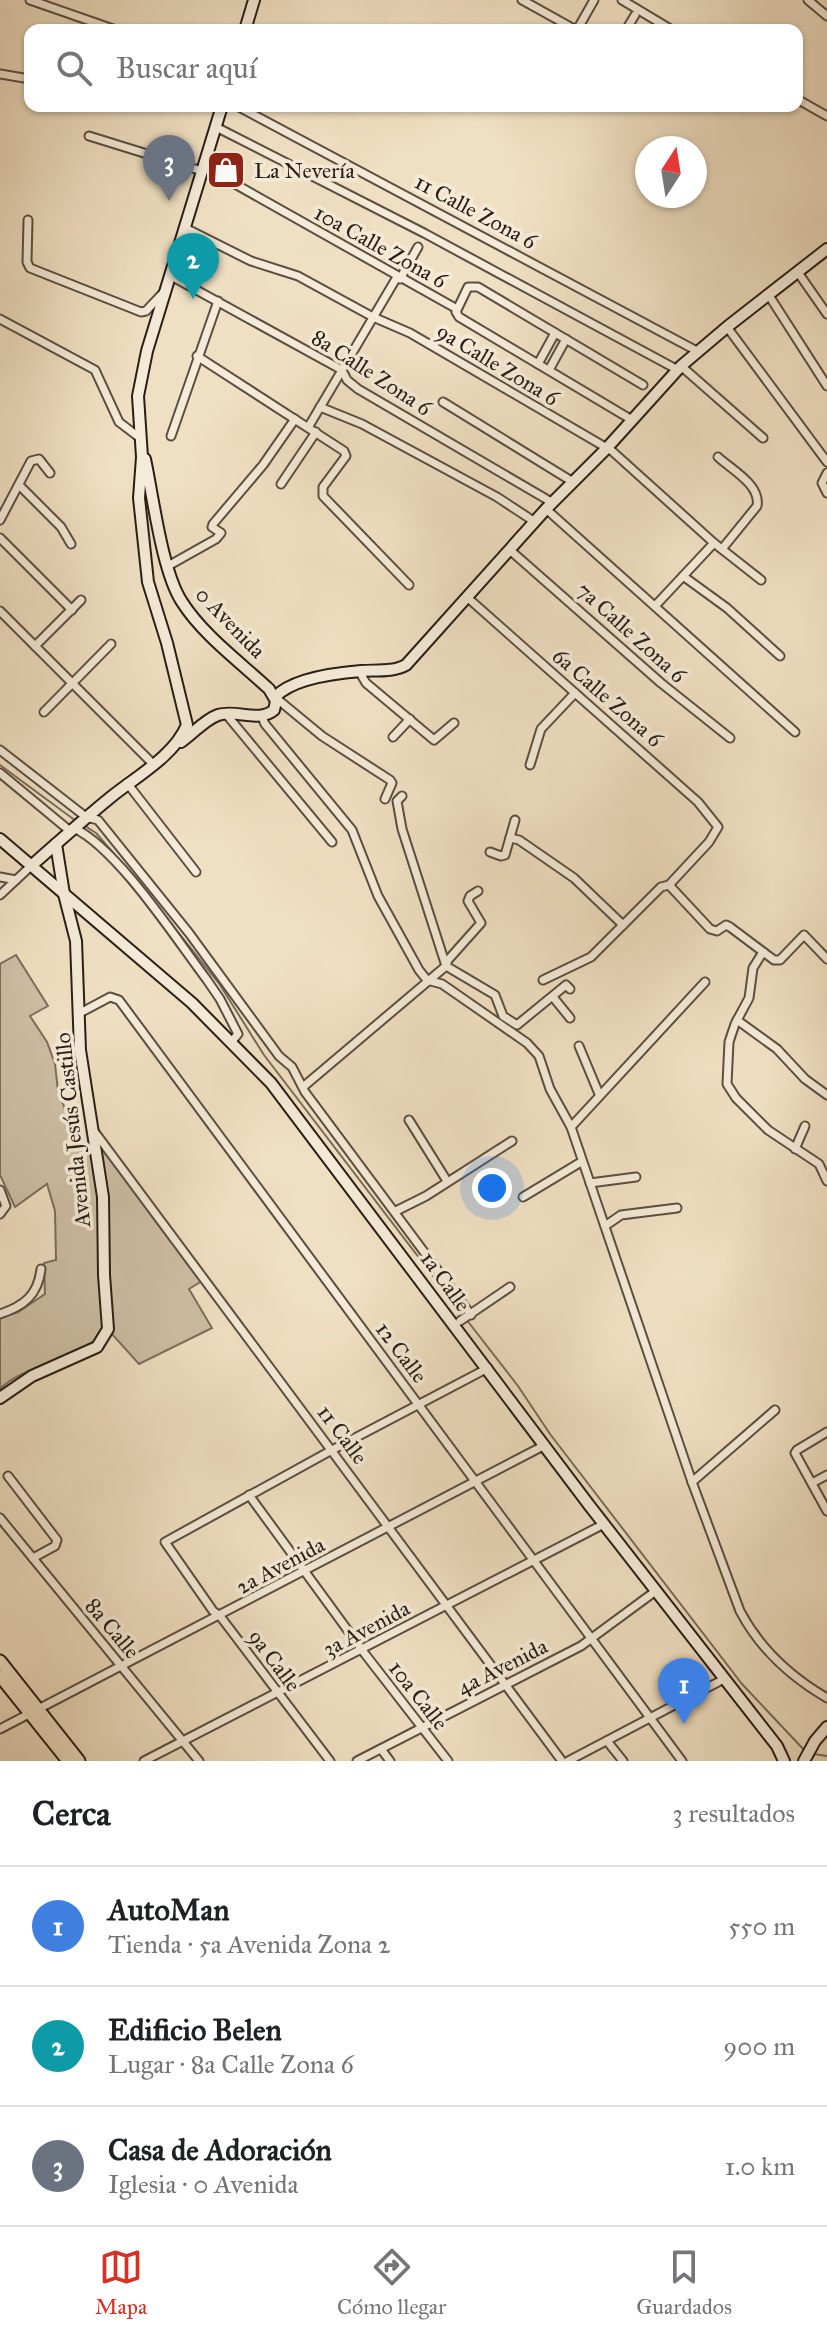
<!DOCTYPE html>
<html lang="es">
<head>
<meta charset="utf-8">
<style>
	:root { --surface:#fff; --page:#f2f2f2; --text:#202124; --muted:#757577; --line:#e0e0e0; --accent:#d93025 }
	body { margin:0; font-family:"IM FELL Great Primer",serif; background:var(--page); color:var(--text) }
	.compass { position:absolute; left:635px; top:136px; width:72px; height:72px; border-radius:50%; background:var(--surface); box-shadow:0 2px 6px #0004; rotate:12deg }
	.you { position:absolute; left:492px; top:1188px; width:28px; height:28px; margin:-20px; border:6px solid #fff; border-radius:50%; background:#1a73e8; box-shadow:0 0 0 12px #1a73e833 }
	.badge { display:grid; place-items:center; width:52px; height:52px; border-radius:50%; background:var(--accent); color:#fff; font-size:26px; font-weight:700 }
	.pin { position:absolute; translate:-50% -66px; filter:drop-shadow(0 2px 4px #0008) }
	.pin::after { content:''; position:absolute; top:42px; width:28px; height:24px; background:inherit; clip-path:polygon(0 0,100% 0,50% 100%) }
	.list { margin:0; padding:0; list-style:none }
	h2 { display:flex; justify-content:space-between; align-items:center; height:104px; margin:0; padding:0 32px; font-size:34px }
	h2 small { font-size:26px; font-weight:400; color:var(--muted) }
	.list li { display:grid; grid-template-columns:52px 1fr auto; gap:24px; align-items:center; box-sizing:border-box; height:120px; padding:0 32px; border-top:2px solid var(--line) }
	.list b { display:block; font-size:30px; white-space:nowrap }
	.list p { margin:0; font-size:26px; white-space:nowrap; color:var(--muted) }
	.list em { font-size:26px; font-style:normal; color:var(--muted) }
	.icon { flex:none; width:44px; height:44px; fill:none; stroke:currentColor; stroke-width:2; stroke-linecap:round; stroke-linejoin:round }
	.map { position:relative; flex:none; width:827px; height:1761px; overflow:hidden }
	.search { position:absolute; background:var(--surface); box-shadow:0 2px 6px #0004; left:24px; right:24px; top:24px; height:88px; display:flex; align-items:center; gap:20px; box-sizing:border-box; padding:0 28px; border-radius:16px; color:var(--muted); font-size:30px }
	.sheet { height:464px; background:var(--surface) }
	nav { display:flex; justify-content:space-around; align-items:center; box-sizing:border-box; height:112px; border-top:2px solid var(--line); background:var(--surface); font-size:22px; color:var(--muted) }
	nav a { display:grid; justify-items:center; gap:4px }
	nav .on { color:var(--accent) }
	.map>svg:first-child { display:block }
	.green { fill:#cebfa6; stroke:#7c6e5e; stroke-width:2 }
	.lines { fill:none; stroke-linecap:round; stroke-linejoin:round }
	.stream { stroke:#786b5a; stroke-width:2 }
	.street-casing { stroke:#5b4e41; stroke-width:11 }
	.secondary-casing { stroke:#291e16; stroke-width:14 }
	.primary-casing { stroke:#291e16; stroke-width:15 }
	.street { stroke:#f5ebd8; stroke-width:7 }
	.secondary { stroke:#f5ebd8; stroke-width:10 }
	.primary { stroke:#f0e0c3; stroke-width:11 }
	.labels { text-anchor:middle; stroke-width:7; stroke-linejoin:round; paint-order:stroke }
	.poi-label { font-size:22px; fill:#291e16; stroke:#f5ebd8; text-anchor:start }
	.street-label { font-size:22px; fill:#291e16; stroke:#f5ebd8 }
</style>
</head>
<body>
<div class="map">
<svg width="827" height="1761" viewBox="0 0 827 1761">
	<rect width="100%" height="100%" fill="#f0e0c3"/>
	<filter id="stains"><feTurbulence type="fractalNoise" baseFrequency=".0025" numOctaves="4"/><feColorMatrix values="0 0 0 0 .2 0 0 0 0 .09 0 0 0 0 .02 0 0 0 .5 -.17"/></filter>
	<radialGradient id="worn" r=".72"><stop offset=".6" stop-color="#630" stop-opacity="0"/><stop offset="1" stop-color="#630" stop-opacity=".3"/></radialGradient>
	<path class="green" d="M 16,955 L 48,1006 L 30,1016 L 47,1042 L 55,1064 L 58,1091 L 69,1119 L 67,1121 L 71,1129 L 74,1147 L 101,1146 L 202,1281 L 189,1289 L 212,1328 L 139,1364 L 112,1334 L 103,1331 C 83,1362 27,1362 0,1389 L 0,1318 L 18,1312 L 45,1294 L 44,1263 L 56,1260 L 55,1211 L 47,1184 L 15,1207 L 0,1175 L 0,964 Z"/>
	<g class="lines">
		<g class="stream">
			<polyline points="0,765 76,821"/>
			<polyline points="82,824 96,833 128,870"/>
			<polyline points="140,884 220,985 264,1055 462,1314"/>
			<polyline points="466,1319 518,1386 550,1434 742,1684 805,1751"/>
			<polyline points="814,1754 827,1756"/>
		</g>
		<g class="street-casing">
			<g id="street">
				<polyline points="30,0 116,30"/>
				<polyline points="522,0 576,30"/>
				<polyline points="622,0 672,30"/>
				<polyline points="808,0 827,16"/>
				<polyline points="577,30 594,0"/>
				<polyline points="626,30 635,15"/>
				<polyline points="0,74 30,79"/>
				<polyline points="797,99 827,116"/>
				<polyline points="237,106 697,351"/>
				<polyline points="216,127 424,233 678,370"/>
				<polyline points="89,136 202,171"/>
				<polyline points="203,166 457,309"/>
				<polyline points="28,220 27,262 30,268 141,312 146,311 163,293"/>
				<polyline points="185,228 251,261 298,276 373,317 410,333 612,451 714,543 761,580"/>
				<polyline points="797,271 827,314"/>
				<polyline points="171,276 342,370 347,380 358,389 553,503"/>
				<polyline points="400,279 418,247"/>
				<polyline points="768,294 827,386"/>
				<polyline points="0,319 95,370 119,422 140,438"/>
				<polyline points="727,327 827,462"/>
				<polyline points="197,356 344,451 346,456 323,487 323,496 409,585"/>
				<polyline points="538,364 555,333"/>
				<polyline points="681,366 763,438"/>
				<polyline points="549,370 566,339"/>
				<polyline points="443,402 573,482"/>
				<polyline points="320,407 362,424 497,497 535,522"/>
				<polyline points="632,420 459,317 456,312 468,287 478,287 643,385"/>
				<polyline points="309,426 397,277"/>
				<polyline points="171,436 218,301"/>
				<path d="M 718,457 C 732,470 761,485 757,506 L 722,549"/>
				<polyline points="827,473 822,483 827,493"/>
				<polyline points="281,484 316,432"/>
				<polyline points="19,485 61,527 71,544"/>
				<polyline points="546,509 795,732"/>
				<polyline points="0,520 31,461 39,459 50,473"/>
				<polyline points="0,538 72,610"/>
				<polyline points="511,551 661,683 730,738"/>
				<polyline points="168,566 216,539 221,533 212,527 213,524 263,465 295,419"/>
				<polyline points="683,576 727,608 780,656"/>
				<polyline points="468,598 698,802 718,827 709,842 669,885 661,887 591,957 543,980"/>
				<polyline points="655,606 714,543"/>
				<polyline points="0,611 153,764"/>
				<polyline points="35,646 81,600"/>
				<polyline points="359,671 366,683 434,740 454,723"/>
				<polyline points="276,698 322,736 390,780 392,783 385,799"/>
				<polyline points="44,712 111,644"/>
				<polyline points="226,714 332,842"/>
				<path d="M 262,717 L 265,724 L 352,830 L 378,896 L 419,970 L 427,980 L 442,984 L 527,1043 L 539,1056 L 550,1089 L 571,1127 L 692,1482 L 740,1611 C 760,1649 791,1677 827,1698"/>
				<polyline points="393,737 410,719"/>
				<polyline points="0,750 86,817 98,820 189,933 279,1056 292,1067 305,1092 471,1315"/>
				<polyline points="530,765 541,729 575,693"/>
				<polyline points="0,773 70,831"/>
				<polyline points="127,783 196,872"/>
				<polyline points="402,796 397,801 402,829 446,966 495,995 503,1016 517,1025 566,985 570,989"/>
				<path d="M 74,828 C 118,849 176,939 207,980 L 220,999 L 238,1034 L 232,1041"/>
				<polyline points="510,838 519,840 574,878 623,925"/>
				<polyline points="490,852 501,856 505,855 515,820"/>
				<polyline points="0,877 16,880 31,866"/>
				<polyline points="669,885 710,929 717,931 726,925 730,927 774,960 780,960 804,935 827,959"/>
				<polyline points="0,895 16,880"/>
				<polyline points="763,952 753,968 749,998 735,1024 729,1042 727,1084 736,1098 768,1130 819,1164 827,1181"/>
				<polyline points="553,997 570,1018"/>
				<polyline points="80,1013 110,997 119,1000 682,1761"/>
				<polyline points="737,1020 777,1049 805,1079 827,1095"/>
				<polyline points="579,1046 599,1094"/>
				<polyline points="303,1087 446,966 448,960 481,923 468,901 470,896 478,891"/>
				<polyline points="409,1120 447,1181"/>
				<polyline points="571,1127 705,982"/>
				<polyline points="94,1131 562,1761"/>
				<polyline points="795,1149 805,1126"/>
				<polyline points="590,1183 636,1177"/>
				<polyline points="0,1190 6,1206 0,1214"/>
				<polyline points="523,1197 581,1162"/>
				<polyline points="396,1211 426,1196 512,1141"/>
				<polyline points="605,1226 621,1215 677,1208"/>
				<path d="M 0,1314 C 24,1306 38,1295 41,1269"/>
				<polyline points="460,1321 510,1287"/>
				<polyline points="827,1432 797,1450 795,1453 827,1511"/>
				<polyline points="8,1476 57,1540 55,1546 33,1558"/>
				<polyline points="692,1482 775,1410"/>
				<polyline points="812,1483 827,1475"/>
				<polyline points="249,1495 365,1654 448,1761"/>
				<polyline points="0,1518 199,1761"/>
				<polyline points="0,1729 545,1445"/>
				<polyline points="607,1741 623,1761"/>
				<polyline points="381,1749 390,1761"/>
				<polyline points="144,1761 604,1524"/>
				<polyline points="330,1761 220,1616 213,1611 165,1542 332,1450 488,1368"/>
				<polyline points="357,1761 581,1646 657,1590"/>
				<polyline points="568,1761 724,1679"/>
			</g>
		</g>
		<g class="secondary-casing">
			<g id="secondary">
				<polyline points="245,30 254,0"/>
				<path d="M 145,459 C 153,496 162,572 182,602 C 203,635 240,662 269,689 L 276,701 L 274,710 C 259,723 236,709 218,715 C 204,720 193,734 181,742"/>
				<path d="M 275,697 C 293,678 336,673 361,671 C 376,670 394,672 406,665 L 546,509 L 606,449 L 681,366 L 727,327 L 827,249"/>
				<polyline points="0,839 192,1003 271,1083 589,1505 777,1746 784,1761"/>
				<path d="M 31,866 C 57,843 84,819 111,797 C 137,776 174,756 187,725 L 167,643 L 148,582 L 139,498 L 142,457 L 138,396 L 147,351 L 222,106"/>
				<polyline points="0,1398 32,1376 97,1347 108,1329 104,1275 103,1197 80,1050 76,941 64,894 56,844"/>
				<polyline points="804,1761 815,1741 827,1727"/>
			</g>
		</g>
		<g class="primary-casing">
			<g id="primary">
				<polyline points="0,1661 79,1761"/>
				<polyline points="0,1676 68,1761"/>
			</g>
		</g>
		<use href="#street" class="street"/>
		<use href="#secondary" class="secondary"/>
		<use href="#primary" class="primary"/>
	</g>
	<defs>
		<g id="shop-square" transform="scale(2)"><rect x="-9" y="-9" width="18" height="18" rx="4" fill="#8f2418" stroke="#f5ebd8"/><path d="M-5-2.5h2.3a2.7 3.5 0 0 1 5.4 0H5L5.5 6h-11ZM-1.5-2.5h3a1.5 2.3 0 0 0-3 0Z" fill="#fff"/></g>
	</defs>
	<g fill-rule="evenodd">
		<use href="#shop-square" x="226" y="170"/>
	</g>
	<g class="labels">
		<g class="poi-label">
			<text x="254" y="178">La Nevería</text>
		</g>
		<g class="street-label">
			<text transform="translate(476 211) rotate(28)" y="8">11 Calle Zona 6</text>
			<text transform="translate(381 246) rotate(29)" y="8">10a Calle Zona 6</text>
			<text transform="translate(498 364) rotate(31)" y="8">9a Calle Zona 6</text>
			<text transform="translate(372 372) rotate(33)" y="8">8a Calle Zona 6</text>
			<text transform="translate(231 622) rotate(46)" y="8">0 Avenida</text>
			<text transform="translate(632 632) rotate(42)" y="8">7a Calle Zona 6</text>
			<text transform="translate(608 697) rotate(41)" y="8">6a Calle Zona 6</text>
			<text transform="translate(72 1130) rotate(-96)" y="8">Avenida Jesús Castillo</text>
			<text transform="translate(446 1281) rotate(54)" y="8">1a Calle</text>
			<text transform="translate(402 1352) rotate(53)" y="8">12 Calle</text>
			<text transform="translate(343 1434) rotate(53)" y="8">11 Calle</text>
			<text transform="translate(280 1565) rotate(-28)" y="8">2a Avenida</text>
			<text transform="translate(113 1628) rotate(50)" y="8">8a Calle</text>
			<text transform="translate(366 1628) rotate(-28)" y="8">3a Avenida</text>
			<text transform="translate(275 1660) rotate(53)" y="8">9a Calle</text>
			<text transform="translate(502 1666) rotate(-27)" y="8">4a Avenida</text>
			<text transform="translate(419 1695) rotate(52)" y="8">10a Calle</text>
		</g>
	</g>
	<rect width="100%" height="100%" filter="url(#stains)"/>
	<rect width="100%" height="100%" fill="url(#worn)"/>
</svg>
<svg class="compass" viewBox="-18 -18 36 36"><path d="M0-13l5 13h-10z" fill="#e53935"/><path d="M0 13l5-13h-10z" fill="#757577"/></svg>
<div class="you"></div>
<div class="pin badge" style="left:684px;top:1724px;background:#3f7fe0">1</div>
<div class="pin badge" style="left:193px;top:299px;background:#0f9aa8">2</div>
<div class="pin badge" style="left:169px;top:201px;background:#6b7280">3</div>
<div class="search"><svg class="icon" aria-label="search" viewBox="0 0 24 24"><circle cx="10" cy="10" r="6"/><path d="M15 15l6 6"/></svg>Buscar aquí</div>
</div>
<section class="sheet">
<h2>Cerca<small>3 resultados</small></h2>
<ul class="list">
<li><span class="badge" style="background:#3f7fe0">1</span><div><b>AutoMan</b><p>Tienda · 5a Avenida Zona 2</p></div><em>550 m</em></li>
<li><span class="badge" style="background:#0f9aa8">2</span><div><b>Edificio Belen</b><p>Lugar · 8a Calle Zona 6</p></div><em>900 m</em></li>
<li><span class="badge" style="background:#6b7280">3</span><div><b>Casa de Adoración</b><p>Iglesia · 0 Avenida</p></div><em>1.0 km</em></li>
</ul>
</section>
<nav>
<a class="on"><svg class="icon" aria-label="map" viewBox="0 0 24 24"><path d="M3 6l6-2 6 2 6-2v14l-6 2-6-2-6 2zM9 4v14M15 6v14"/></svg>Mapa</a>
<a><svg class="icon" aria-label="directions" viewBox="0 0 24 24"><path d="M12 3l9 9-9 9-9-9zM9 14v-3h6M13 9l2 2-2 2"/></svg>Cómo llegar</a>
<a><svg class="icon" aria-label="saved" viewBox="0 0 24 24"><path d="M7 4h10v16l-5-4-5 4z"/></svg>Guardados</a>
</nav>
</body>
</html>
